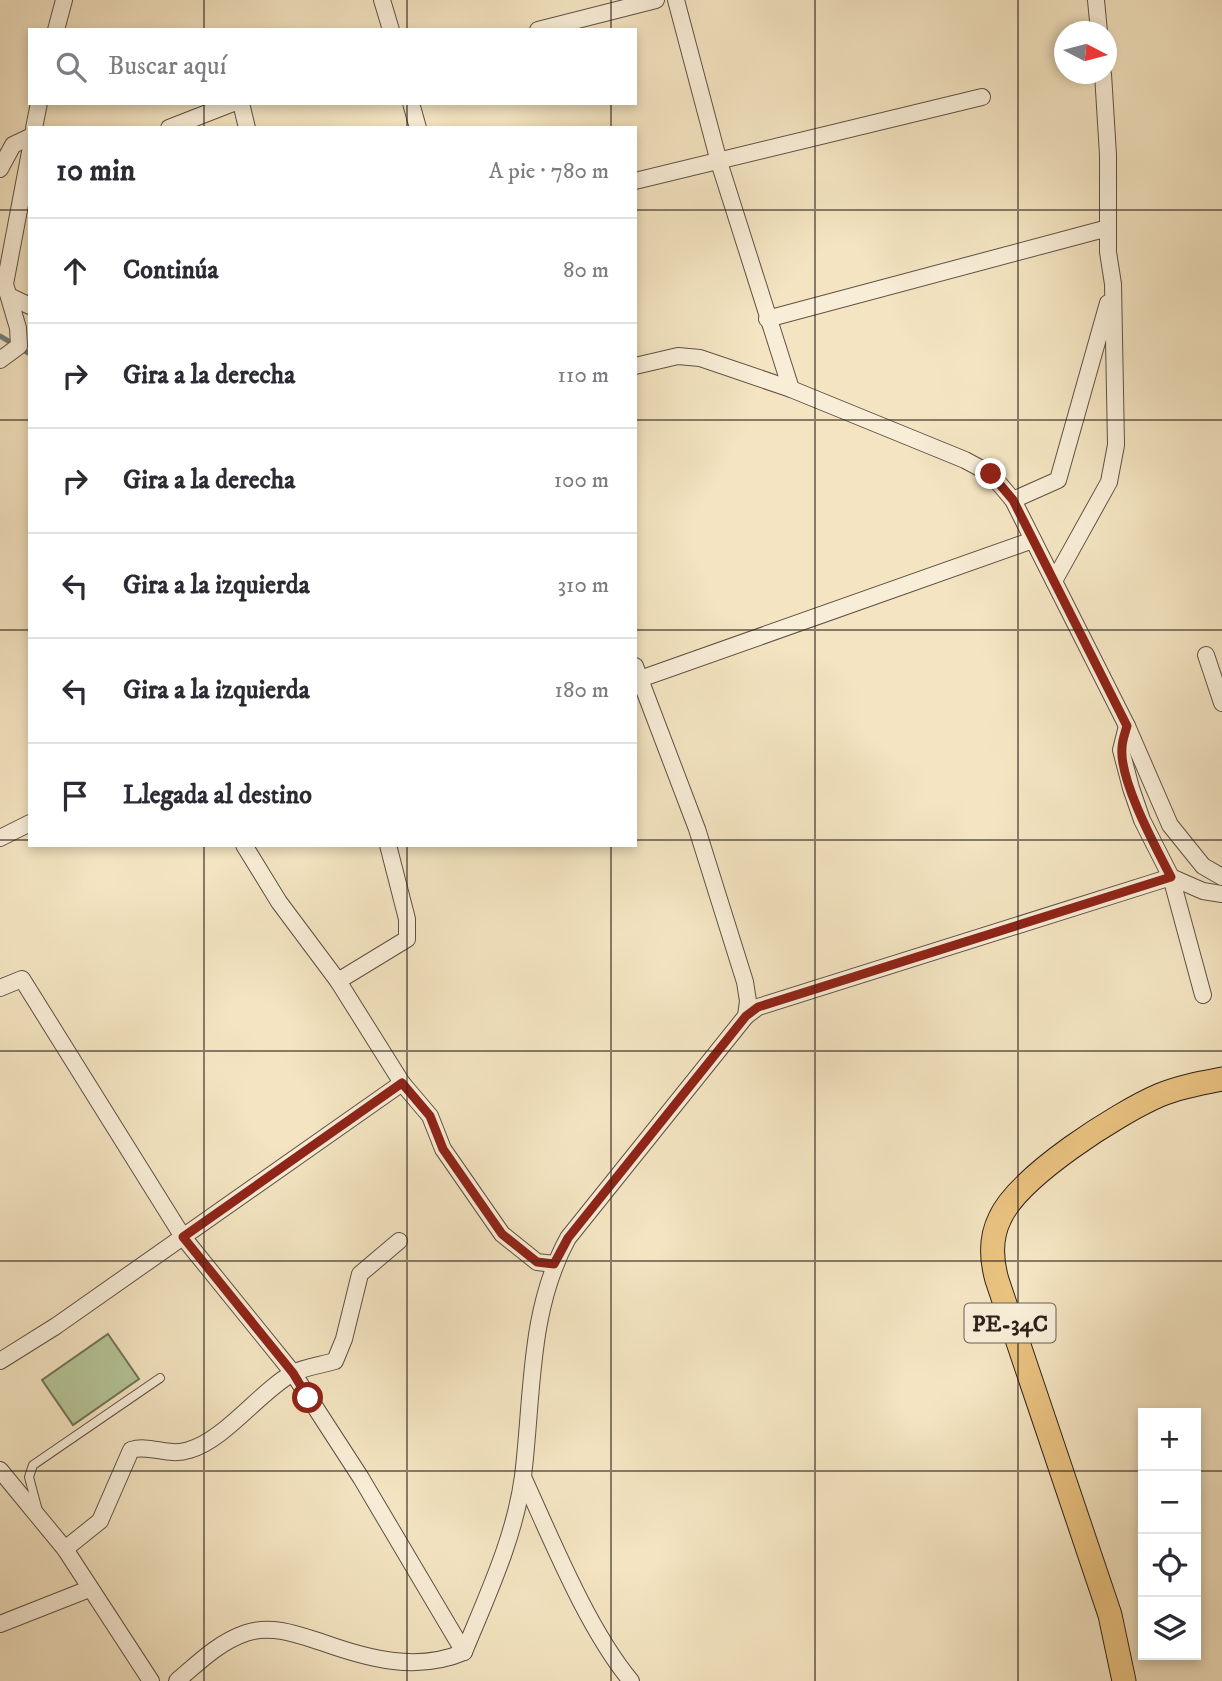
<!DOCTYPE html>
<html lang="es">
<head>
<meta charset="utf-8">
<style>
	:root { --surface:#fff; --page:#f7f7f7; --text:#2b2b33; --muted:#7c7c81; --line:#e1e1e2 }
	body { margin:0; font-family:"IM FELL DW Pica",serif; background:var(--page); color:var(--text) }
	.controls { position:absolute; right:21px; bottom:21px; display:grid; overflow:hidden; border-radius:0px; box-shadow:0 4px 10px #0003 }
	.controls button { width:63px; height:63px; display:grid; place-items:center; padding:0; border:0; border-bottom:2px solid var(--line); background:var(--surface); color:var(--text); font:35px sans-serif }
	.compass { position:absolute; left:1054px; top:21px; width:63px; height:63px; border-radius:50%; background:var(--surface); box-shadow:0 4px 10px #0003; rotate:96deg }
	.stop { position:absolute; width:21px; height:21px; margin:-16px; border:5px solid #8f2418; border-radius:50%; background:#fff }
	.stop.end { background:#8f2418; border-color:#fff; box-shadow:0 2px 7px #0008 }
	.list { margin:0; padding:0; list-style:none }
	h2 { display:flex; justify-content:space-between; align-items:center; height:91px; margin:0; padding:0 28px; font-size:30px }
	h2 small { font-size:23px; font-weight:400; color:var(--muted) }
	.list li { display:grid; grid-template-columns:46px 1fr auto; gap:21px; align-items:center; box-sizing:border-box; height:105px; padding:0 28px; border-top:2px solid var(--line) }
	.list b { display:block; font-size:26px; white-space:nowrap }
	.list em { font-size:23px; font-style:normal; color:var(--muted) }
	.icon { flex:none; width:38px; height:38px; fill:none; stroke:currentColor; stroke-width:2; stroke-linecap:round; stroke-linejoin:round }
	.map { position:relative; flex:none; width:1222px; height:1681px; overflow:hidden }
	.search { position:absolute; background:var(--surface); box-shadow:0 4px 10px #0003; left:28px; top:28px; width:609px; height:77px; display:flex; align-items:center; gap:18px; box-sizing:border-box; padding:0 24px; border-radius:0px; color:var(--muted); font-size:26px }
	.panel { position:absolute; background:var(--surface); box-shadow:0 4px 10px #0003; left:28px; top:126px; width:609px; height:721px; border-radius:0px }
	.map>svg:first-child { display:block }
	.green { fill:#b5c598; stroke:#707359; stroke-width:2 }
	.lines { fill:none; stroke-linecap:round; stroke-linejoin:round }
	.stream { stroke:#717e7b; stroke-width:5 }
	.lane-casing { stroke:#5e5244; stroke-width:10 }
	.street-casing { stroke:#5e5244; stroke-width:18 }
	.primary-casing { stroke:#2c211a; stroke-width:25 }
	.lane { stroke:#f8edd7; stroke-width:8 }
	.street { stroke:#f8edd7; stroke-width:16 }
	.primary { stroke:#eac280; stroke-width:23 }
	.route { stroke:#8f2418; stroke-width:9 }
	.grid { fill:none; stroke:#2c211a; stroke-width:2; stroke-opacity:0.55 }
	.labels { text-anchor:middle; stroke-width:5; stroke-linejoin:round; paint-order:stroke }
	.shield { fill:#f8edd7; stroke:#695e53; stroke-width:2 }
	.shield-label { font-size:23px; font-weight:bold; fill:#2c211a }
</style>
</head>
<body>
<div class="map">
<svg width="1222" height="1681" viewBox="0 0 1222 1681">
	<rect width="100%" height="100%" fill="#f4e4c1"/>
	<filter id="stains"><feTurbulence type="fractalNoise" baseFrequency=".00286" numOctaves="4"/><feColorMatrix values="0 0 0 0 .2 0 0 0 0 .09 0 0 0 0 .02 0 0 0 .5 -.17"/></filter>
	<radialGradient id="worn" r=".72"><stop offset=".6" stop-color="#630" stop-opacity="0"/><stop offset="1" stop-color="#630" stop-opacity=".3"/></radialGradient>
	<polygon class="green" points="108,1334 139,1379 73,1425 42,1380"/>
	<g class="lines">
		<polyline class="stream" points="0,336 30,354"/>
		<g class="lane-casing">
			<polyline id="lane" points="38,1511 29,1477 33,1465 160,1378"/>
		</g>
		<g class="street-casing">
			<g id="street">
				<polyline points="382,0 391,30"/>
				<polyline points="676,0 719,162 791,389"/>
				<polyline points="1096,0 1099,32"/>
				<polyline points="56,30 64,0"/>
				<polyline points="538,30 656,0"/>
				<polyline points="241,103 247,128"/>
				<polyline points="411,103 418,128"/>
				<polyline points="34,128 39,103"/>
				<polyline points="169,128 233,103"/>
				<polyline points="0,169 13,145 30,137"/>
				<polyline points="635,181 982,97"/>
				<polyline points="9,296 30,306"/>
				<polyline points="767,319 1108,228"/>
				<polyline points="0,360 19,346 18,328 5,284 30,152"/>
				<polyline points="635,366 678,356 700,358 791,389 965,460 991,474 1013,500 1127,726 1170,825 1203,866 1222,877"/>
				<polyline points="1013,500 1058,480 1108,303"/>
				<polyline points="1054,581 1109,482 1116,445 1113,284 1108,252 1108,155 1103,74"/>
				<polyline points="1206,655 1222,703"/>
				<polyline points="640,679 1033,540"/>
				<polyline points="1127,726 1121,750 1131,788 1142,820 1171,877 1203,995"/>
				<polyline points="0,838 30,823"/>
				<polyline points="244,845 279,902 338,981 402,1083 430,1116 443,1149 502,1234 537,1262 554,1264"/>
				<polyline points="338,981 407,939 407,919 388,845"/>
				<polyline points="0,988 22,979 183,1237 293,1373 361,1478 464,1652"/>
				<polyline points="746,1016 758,1007 1171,877 1203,891 1222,894"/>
				<polyline points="0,1361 56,1326 402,1083"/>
				<polyline points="0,1470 65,1549 151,1681"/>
				<path d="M 523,1477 C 552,1540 587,1628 631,1681"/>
				<path d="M 65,1549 L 100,1521 L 131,1450 C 150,1444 168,1457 189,1450 C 225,1440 260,1391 293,1373 C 305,1367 322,1365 335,1361 L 344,1339 L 360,1274 L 399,1241"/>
				<polyline points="0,1624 89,1589"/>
				<path d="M 177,1681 C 198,1663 219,1642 246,1633 C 272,1624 299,1635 324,1643 C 369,1659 418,1672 464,1652 C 487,1596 515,1537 523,1476 C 533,1395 528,1311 568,1238 L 746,1016 L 748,1001 L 745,982 L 697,829 L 635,666"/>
			</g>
		</g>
		<g class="primary-casing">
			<path id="primary" d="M 1124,1681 L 1110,1615 L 997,1280 C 991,1259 990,1238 1000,1218 C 1019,1176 1118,1113 1160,1095 C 1179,1087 1201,1083 1222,1079"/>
		</g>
		<use href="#lane" class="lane"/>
		<use href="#street" class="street"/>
		<use href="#primary" class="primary"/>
	</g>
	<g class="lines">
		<path class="route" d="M 308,1398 L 293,1373 L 183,1237 L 402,1083 L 430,1116 L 443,1149 L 502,1234 L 537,1262 L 554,1264 L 568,1238 L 746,1016 L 758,1007 L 1171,877 C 1156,848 1119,780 1122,748 C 1122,741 1125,733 1127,726 L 1013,500 L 991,474"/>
	</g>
	<path class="grid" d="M 204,0 L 204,30M 407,0 L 407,30M 611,0 L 611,30M 815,0 L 815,1681M 1018,0 L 1018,1681M 204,103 L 204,128M 407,103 L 407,128M 611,103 L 611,128M 0,210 L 30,210M 635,210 L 1222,210M 0,420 L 30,420M 635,420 L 1222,420M 0,630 L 30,630M 635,630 L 1222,630M 0,840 L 30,840M 635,840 L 1222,840M 204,845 L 204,1681M 407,845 L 407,1681M 611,845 L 611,1681M 0,1051 L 1222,1051M 0,1261 L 1222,1261M 0,1471 L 1143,1471M 1196,1471 L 1222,1471"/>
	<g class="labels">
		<rect class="shield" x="964.5" y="1303.5" width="91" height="39" rx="5"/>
		<g class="shield-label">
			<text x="1010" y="1331">PE-34C</text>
		</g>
	</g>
	<rect width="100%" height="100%" filter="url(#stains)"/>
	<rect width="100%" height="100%" fill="url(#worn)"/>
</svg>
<div class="controls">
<button>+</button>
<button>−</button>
<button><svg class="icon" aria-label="locate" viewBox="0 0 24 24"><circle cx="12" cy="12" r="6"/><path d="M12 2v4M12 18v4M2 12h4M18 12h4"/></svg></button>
<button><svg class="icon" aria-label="layers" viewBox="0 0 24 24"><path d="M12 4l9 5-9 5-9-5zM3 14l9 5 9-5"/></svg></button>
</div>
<svg class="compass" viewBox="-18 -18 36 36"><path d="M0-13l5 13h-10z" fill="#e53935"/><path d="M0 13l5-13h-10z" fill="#7c7c81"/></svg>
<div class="stop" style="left:308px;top:1398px"></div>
<div class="stop end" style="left:991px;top:474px"></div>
<div class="search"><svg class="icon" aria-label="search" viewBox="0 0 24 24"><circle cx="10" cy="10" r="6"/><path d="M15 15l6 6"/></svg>Buscar aquí</div>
<section class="panel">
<h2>10 min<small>A pie · 780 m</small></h2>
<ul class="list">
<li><svg class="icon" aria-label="ahead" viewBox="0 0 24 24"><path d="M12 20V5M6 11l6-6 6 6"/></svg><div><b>Continúa</b></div><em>80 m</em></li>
<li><svg class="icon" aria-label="right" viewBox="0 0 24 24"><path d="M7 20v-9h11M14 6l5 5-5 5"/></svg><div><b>Gira a la derecha</b></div><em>110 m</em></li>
<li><svg class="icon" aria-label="right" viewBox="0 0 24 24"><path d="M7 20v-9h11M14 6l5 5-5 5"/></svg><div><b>Gira a la derecha</b></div><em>100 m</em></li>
<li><svg class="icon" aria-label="left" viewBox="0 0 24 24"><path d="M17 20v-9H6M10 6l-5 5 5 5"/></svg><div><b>Gira a la izquierda</b></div><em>310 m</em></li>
<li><svg class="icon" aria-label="left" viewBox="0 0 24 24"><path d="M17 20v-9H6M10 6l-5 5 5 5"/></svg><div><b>Gira a la izquierda</b></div><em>180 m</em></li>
<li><svg class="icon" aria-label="arrive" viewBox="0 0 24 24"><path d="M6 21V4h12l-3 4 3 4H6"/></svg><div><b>Llegada al destino</b></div></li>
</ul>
</section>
</div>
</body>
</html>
